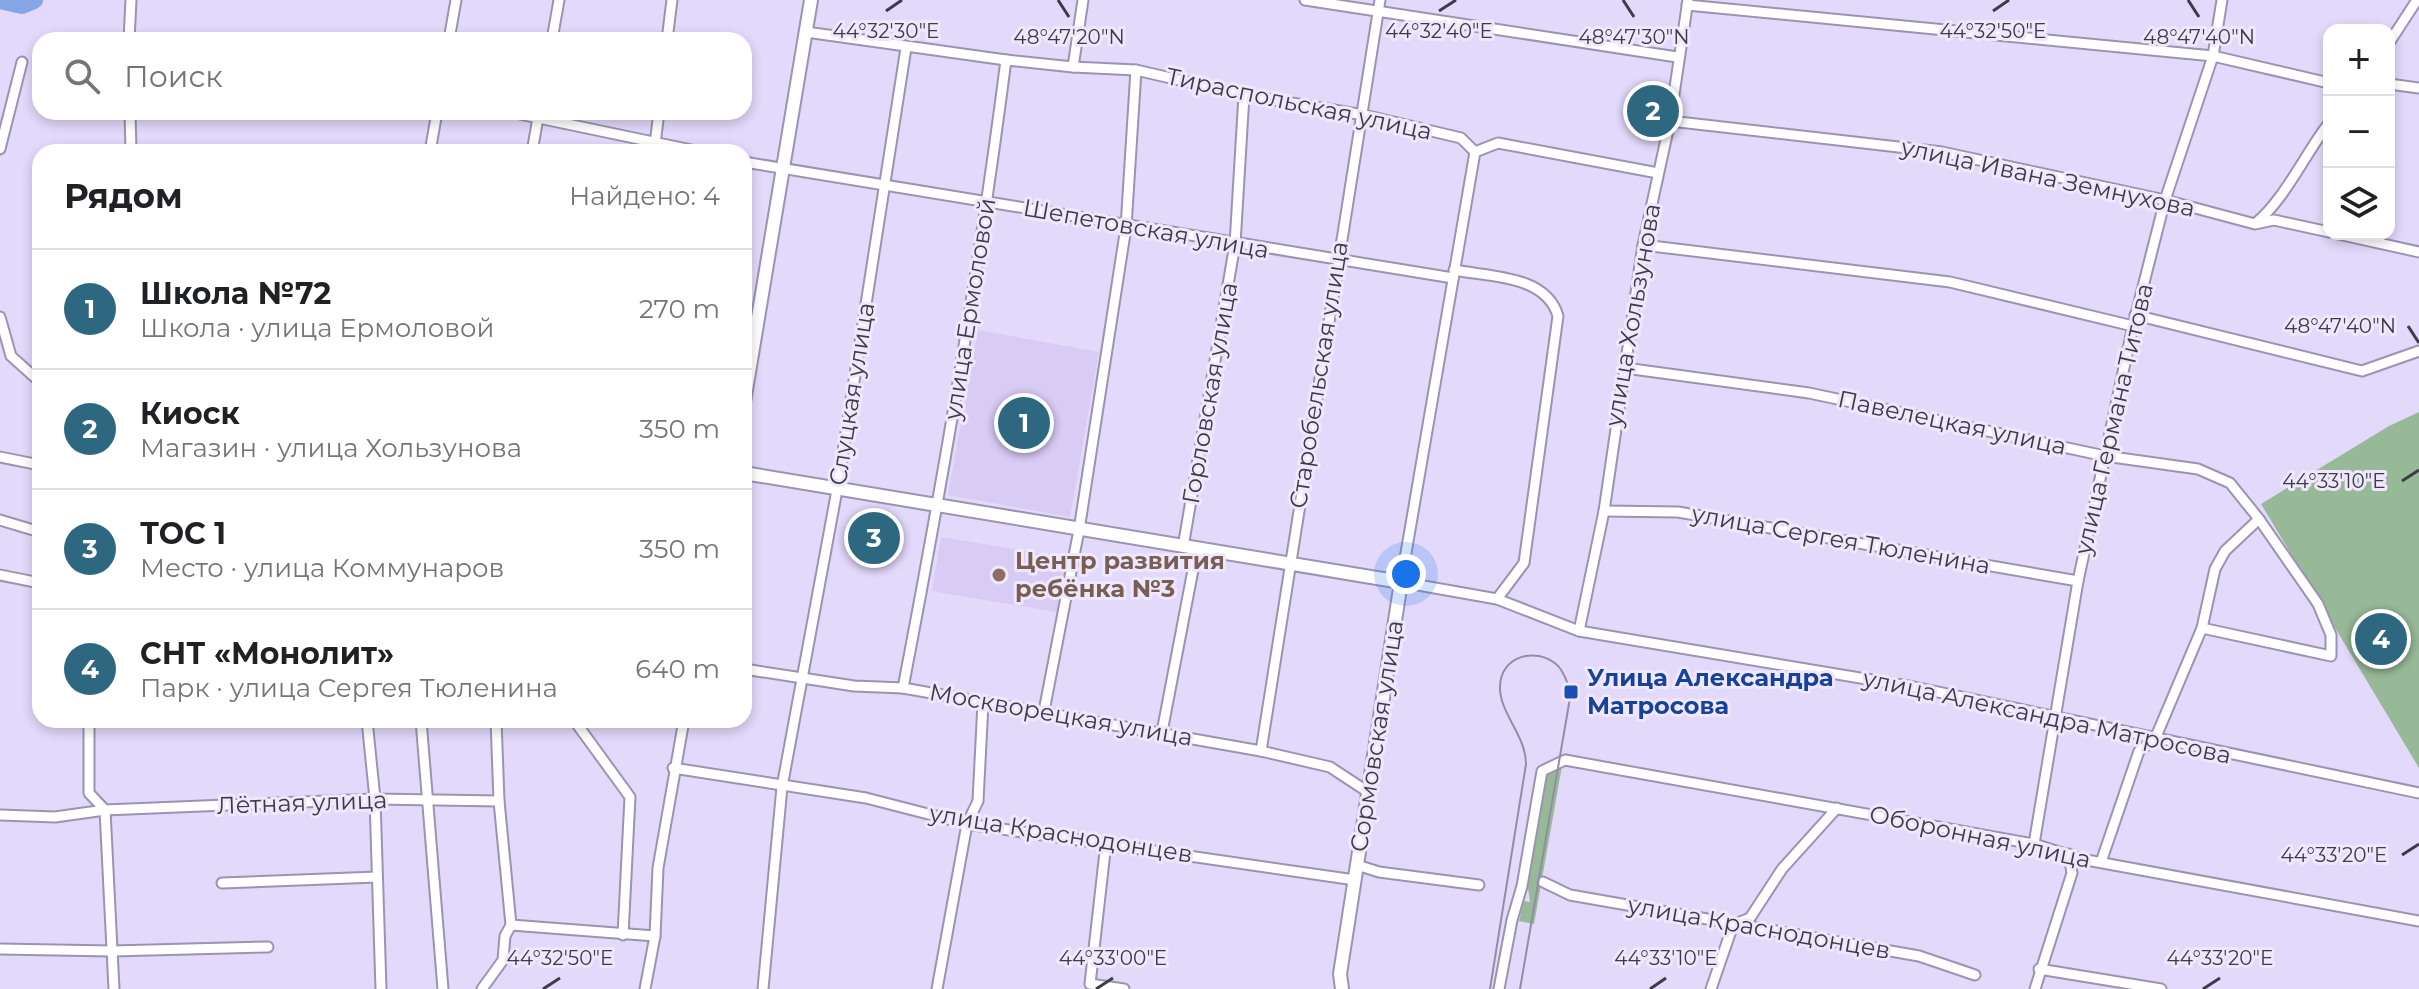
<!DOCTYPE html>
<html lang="ru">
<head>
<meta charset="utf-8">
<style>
	:root { --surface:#fff; --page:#f2f2f2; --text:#202124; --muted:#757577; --line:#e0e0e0; --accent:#2d6780 }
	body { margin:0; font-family:Montserrat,sans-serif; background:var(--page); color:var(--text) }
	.controls { position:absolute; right:24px; top:24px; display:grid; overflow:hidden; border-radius:16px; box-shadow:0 4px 12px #0003 }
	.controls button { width:72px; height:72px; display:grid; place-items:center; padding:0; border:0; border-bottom:2px solid var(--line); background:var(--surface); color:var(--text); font:40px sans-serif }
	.you { position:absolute; left:1406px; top:574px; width:28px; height:28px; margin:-20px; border:6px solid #fff; border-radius:50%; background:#1a73e8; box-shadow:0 0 0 12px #1a73e833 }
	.badge { display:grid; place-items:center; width:52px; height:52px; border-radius:50%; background:var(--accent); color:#fff; font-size:26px; font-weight:700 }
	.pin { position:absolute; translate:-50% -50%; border:4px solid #fff; box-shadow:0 2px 8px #0006 }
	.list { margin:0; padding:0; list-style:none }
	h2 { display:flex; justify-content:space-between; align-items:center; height:104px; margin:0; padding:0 32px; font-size:34px }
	h2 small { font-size:26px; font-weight:400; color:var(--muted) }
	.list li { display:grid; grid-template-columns:52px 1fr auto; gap:24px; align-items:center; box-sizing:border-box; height:120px; padding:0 32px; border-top:2px solid var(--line) }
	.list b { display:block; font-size:30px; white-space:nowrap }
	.list p { margin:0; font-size:26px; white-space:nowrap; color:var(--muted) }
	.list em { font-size:26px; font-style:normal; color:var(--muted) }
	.icon { flex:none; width:44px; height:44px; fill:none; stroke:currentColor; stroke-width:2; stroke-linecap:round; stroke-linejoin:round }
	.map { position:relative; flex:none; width:2419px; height:989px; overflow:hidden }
	.search { position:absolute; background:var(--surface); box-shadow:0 4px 12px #0003; left:32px; top:32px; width:720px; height:88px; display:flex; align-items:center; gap:20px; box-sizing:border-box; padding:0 28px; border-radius:24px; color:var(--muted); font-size:30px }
	.panel { position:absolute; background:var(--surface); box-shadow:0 4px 12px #0003; left:32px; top:144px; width:720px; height:584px; border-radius:24px }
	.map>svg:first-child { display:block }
	.built { fill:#d8cbf4 }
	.green { fill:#97b997 }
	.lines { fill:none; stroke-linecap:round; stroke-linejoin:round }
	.river { stroke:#85a5e4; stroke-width:18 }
	.street-casing { stroke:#9c92b2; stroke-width:13 }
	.secondary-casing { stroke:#9c92b2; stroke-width:16 }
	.street { stroke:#fff; stroke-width:9 }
	.secondary { stroke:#fff; stroke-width:12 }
	.tram { stroke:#938ca4; stroke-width:2 }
	.ticks { fill:none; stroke:#3f3a48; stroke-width:3 }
	.education-dot { fill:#8d6e63; stroke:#efe8fd; stroke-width:3 }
	.transit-dot { fill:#1a4fb4; stroke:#efe8fd; stroke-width:3 }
	.labels { text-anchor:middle; stroke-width:6; stroke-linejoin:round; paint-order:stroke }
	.street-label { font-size:24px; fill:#3f3a48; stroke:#efe8fd }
	.education-label { font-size:24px; font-weight:bold; fill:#785e54; stroke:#efe8fd; text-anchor:start }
	.transit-label { font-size:24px; font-weight:bold; fill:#164399; stroke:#efe8fd; text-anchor:start }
	.ticks-label { font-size:20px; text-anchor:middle; fill:#3f3a48; stroke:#efe8fd; stroke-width:6; stroke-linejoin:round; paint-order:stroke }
</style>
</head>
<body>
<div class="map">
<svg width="2419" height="989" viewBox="0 0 2419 989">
	<rect width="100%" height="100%" fill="#e3d9fb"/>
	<g class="built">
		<polygon points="978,330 1099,352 1070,517 948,495"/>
		<polygon points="941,537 1067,558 1057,612 932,591"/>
	</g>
	<g class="green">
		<polygon points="2419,412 2419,768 2261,504 2389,426"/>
		<polygon points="1562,766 1534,924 1519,921 1524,901 1530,902 1527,882 1546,773"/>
	</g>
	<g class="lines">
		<polyline class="river" points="0,0 22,5 34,0"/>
		<g class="street-casing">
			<g id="street">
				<polyline points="1305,0 1677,57"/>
				<polyline points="1687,5 2213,56 2329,83"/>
				<polyline points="806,32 1006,60"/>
				<polyline points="129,40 131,0"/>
				<polyline points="449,40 456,0"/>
				<polyline points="552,40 559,0"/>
				<polyline points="667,40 672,0"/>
				<polyline points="2389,43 2417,0"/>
				<polyline points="1073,67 1136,70 1244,95 1364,115 1461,138 1475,152 1498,143 1658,173"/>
				<polyline points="2389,84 2419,88"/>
				<polyline points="130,112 131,152"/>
				<polyline points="510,112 701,152"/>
				<polyline points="1670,121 1942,152 2165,200 2255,224 2274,220 2329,232"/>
				<polyline points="0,149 22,62"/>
				<polyline points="430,152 437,112"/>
				<polyline points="532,152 539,112"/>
				<polyline points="654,152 659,112"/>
				<polyline points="1475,152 1401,582 1497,599 1579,631 1914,687 2419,793"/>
				<polyline points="744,162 1453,278"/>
				<path d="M 2256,223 C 2285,199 2305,154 2329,123"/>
				<polyline points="2338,234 2419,252"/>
				<polyline points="1643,245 1950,282 2133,326"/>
				<path d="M 1454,270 C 1491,277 1546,275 1558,316 L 1524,563 L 1497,599"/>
				<polyline points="2135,315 2362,371 2419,351"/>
				<polyline points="0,317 11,356 40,382"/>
				<polyline points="1625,368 1809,393 2105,456 2198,469 2230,483 2259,519 2318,604 2331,635 2331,656 2202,628"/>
				<polyline points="0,457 40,465"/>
				<polyline points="1604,511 1678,512 2078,581"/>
				<polyline points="0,520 40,532"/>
				<polyline points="1183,547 1235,244 1244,95"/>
				<polyline points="0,575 40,583"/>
				<polyline points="1579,631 1604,511 1643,245 1670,121 1688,0"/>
				<polyline points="744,669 854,686 903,688 1261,751 1330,767 1368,792"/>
				<path d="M 903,688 C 943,480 979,271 1006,60 L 1073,67 L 1083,0"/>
				<polyline points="1044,711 1079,530 1126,227 1136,70"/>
				<polyline points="89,720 89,793 105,810 114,989"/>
				<polyline points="367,720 375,799 381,989"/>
				<polyline points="421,720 443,989"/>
				<polyline points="574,720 630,797 623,935"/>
				<polyline points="1162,732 1197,549"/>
				<polyline points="1261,751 1380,0"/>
				<polyline points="673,768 866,798 967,824 1355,880"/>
				<polyline points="0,815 55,817 105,810 375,799 499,801"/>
				<polyline points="1106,843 1090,984 1124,989"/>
				<polyline points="2034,844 2078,581 2133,326 2165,200 2213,56 2222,0"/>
				<polyline points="2101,862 2139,751 2155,739 2202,628 2215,569 2225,551 2259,519"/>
				<polyline points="1357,865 1379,872 1479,885"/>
				<polyline points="1543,882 1570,895 1919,956 1975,975"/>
				<polyline points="222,883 377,877"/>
				<polyline points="511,925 655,936"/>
				<polyline points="0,949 112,951 268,947"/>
				<polyline points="2039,969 2161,989"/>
				<polyline points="482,989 503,960 505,936 511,925 499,801 496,720"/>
				<polyline points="645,989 655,936 658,868 684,720"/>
				<polyline points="763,989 782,787 837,490 906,48"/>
				<polyline points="937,989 967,824 978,801 983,703"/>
				<polyline points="1499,989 1512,920 1522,886 1542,771 1565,760 2034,844 2081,859 2419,921"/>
				<polyline points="1711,989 1733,925 1750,918 1782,869 1837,808"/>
				<polyline points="2035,989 2072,873 2069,854"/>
			</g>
		</g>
		<g class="secondary-casing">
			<g id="secondary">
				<polyline points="744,402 811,0"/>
				<polyline points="744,473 1401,582 1340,974 1342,989"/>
			</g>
		</g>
		<use href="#street" class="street"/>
		<use href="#secondary" class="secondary"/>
		<path class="tram" d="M 1490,989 L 1526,764 C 1526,735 1499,713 1500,686 C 1501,656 1535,647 1556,664 C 1564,670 1567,683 1571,692 L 1520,989"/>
	</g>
	<path class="ticks" d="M 1058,0 L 1069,17M 1623,0 L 1634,17M 2188,0 L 2199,17M 886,11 L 902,0M 1439,11 L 1456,0M 1993,11 L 2009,0M 2408,326 L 2419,343M 2402,481 L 2419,470M 2402,855 L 2419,844M 543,989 L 560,978M 1096,989 L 1113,978M 1650,989 L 1666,978M 2203,989 L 2220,978"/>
	<circle class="education-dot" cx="999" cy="575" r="8"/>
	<rect class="transit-dot" x="1563" y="684" width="16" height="16" rx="4"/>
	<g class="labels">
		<g class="street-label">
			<text transform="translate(1299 104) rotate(12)" y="8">Тираспольская улица</text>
			<text transform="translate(2048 178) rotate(12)" y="8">улица Ивана Земнухова</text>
			<text transform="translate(1146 229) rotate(10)" y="8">Шепетовская улица</text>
			<text transform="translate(970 309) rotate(-81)" y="8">улица Ермоловой</text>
			<text transform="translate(1633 315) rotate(-80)" y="8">улица Хользунова</text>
			<text transform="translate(1319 375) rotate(-81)" y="8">Старобельская улица</text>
			<text transform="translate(1210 393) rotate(-80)" y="8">Горловская улица</text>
			<text transform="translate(852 394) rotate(-81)" y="8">Слуцкая улица</text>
			<text transform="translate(2114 419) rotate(-77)" y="8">улица Германа Титова</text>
			<text transform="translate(1952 423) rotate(12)" y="8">Павелецкая улица</text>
			<text transform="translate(1841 540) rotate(10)" y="8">улица Сергея Тюленина</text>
			<text transform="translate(1061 715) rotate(10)" y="8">Москворецкая улица</text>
			<text transform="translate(2047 717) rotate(12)" y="8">улица Александра Матросова</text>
			<text transform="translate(1377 736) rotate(-81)" y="8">Сормовская улица</text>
			<text transform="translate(302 803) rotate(-2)" y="8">Лётная улица</text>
			<text transform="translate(1061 834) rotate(9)" y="8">улица Краснодонцев</text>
			<text transform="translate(1980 837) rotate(12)" y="8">Оборонная улица</text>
			<text transform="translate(1759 928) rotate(10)" y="8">улица Краснодонцев</text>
		</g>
		<g class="education-label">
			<text x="1015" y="569">Центр развития<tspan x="1015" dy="28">ребёнка №3</tspan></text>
		</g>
		<g class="transit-label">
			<text x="1587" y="686">Улица Александра<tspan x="1587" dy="28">Матросова</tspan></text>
		</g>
	</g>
	<g class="ticks-label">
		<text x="886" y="38">44°32'30"E</text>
		<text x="1993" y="38">44°32'50"E</text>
		<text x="1439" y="38">44°32'40"E</text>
		<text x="1634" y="44">48°47'30"N</text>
		<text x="1069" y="44">48°47'20"N</text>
		<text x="2199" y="44">48°47'40"N</text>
		<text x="2340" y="333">48°47'40"N</text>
		<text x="2334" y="488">44°33'10"E</text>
		<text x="2334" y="862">44°33'20"E</text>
		<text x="560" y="965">44°32'50"E</text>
		<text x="1113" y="965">44°33'00"E</text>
		<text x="1666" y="965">44°33'10"E</text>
		<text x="2220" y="965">44°33'20"E</text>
	</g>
</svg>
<div class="controls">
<button>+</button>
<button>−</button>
<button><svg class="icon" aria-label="layers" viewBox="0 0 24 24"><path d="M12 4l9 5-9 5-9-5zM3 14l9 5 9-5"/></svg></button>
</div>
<div class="you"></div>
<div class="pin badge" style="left:1024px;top:423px">1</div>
<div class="pin badge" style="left:1653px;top:111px">2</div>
<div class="pin badge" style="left:874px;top:538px">3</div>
<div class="pin badge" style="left:2381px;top:639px">4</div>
<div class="search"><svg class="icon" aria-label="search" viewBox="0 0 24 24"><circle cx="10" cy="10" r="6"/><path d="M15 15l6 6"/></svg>Поиск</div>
<section class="panel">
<h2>Рядом<small>Найдено: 4</small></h2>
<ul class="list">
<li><span class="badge">1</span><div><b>Школа №72</b><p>Школа · улица Ермоловой</p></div><em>270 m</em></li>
<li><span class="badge">2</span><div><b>Киоск</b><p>Магазин · улица Хользунова</p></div><em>350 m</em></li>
<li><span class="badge">3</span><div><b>ТОС 1</b><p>Место · улица Коммунаров</p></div><em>350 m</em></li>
<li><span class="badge">4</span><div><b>СНТ «Монолит»</b><p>Парк · улица Сергея Тюленина</p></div><em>640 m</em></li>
</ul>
</section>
</div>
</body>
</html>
